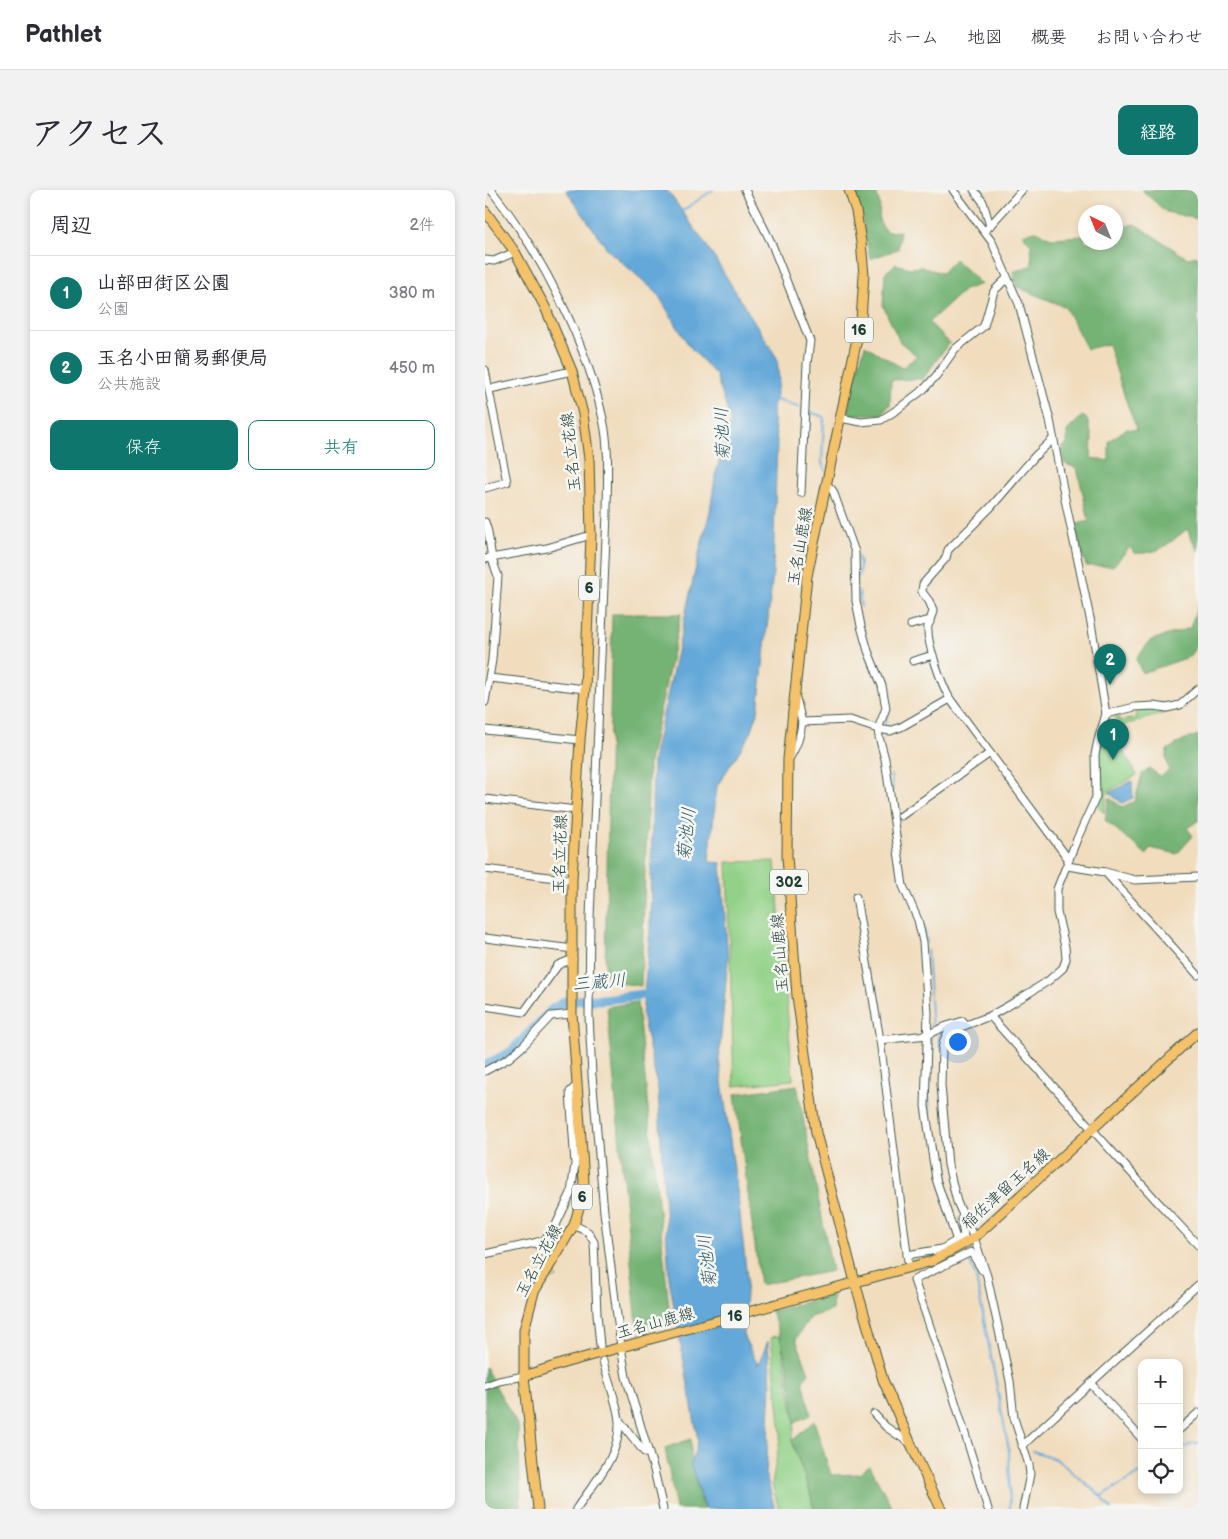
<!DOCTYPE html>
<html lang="ja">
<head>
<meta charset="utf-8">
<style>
	:root { --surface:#fff; --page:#f2f2f3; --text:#2b2b33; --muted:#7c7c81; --line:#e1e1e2; --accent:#0f766e }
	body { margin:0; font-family:"Balsamiq Sans","Klee One",sans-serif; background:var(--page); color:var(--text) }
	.controls { position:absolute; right:15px; bottom:15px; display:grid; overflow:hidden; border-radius:10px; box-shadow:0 2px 8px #0003 }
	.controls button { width:45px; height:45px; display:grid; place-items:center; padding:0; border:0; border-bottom:1px solid var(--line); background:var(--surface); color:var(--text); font:25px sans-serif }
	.compass { position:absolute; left:593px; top:15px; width:45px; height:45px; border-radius:50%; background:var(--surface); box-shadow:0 2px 8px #0003; rotate:317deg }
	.you { position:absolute; left:472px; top:851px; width:18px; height:18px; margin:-12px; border:4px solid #fff; border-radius:50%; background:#1a73e8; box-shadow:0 0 0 8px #1a73e833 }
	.badge { display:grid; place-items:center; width:32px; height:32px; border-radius:50%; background:var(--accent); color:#fff; font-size:16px; font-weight:700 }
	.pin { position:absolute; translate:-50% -41px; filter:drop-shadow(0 1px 2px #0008) }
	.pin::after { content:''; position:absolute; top:26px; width:18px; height:15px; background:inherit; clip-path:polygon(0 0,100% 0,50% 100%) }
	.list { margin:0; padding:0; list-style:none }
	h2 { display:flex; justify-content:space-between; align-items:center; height:65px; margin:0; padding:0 20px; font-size:21px }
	h2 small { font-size:16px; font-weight:400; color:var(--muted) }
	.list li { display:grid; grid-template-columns:32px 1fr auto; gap:15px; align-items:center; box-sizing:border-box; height:75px; padding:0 20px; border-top:1px solid var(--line) }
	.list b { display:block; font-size:19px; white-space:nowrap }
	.list p { margin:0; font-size:16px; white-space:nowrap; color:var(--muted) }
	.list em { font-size:16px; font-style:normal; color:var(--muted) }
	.actions { display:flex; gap:10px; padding:15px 20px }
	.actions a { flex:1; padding:11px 0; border:1px solid var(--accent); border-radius:10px; text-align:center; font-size:18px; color:var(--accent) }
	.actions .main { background:var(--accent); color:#fff }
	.icon { flex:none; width:28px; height:28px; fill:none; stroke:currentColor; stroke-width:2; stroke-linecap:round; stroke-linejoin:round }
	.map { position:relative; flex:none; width:713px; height:1319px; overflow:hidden; border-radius:10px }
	header { display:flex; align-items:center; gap:30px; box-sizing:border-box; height:70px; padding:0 25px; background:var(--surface); border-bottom:1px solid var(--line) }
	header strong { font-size:24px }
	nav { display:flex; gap:28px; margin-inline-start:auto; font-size:18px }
	.intro { display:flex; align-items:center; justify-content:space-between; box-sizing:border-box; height:120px; padding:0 30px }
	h1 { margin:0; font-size:35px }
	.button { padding:12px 22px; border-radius:10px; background:var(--accent); color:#fff; font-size:18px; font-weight:700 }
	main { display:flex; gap:30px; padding:0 30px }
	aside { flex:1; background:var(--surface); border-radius:10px; box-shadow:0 2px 8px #0003 }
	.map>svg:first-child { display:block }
	.green { fill:#92d187; stroke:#58875e }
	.forest { fill:#75b374; stroke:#4a7854 }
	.water { fill:#63a8d9; stroke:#417286 }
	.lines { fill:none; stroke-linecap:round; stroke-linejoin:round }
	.stream { stroke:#63a8d9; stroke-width:2 }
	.river { stroke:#63a8d9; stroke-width:10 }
	.minor-tunnel { stroke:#c7bda2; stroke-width:7; stroke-dasharray:7 3.5; stroke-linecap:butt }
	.minor-casing { stroke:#3e5549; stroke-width:9 }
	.major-casing { stroke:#3e5549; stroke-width:11 }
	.minor { stroke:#fff; stroke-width:7 }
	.major { stroke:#f3c26a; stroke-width:9 }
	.labels { text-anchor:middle; stroke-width:5; stroke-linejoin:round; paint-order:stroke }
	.shield { fill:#f6f6f2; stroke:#60746d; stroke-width:1 }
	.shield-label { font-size:15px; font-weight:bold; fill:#1f3d34 }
	.street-label { font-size:16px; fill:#1f3d34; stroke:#f6f6f2 }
	.water-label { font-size:18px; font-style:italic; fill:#335d66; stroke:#f6f6f2 }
</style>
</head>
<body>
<header>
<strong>Pathlet</strong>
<nav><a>ホーム</a><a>地図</a><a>概要</a><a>お問い合わせ</a></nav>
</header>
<div class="intro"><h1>アクセス</h1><a class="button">経路</a></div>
<main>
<aside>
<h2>周辺<small>2件</small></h2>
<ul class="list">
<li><span class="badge">1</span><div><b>山部田街区公園</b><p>公園</p></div><em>380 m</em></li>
<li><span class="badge">2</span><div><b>玉名小田簡易郵便局</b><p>公共施設</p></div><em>450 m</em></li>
</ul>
<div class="actions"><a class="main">保存</a><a>共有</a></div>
</aside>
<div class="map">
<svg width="713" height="1319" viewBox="0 0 713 1319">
	<rect width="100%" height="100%" fill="#f6f6f2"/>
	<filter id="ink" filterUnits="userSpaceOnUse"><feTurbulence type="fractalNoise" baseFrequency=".02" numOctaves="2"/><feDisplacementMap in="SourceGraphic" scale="10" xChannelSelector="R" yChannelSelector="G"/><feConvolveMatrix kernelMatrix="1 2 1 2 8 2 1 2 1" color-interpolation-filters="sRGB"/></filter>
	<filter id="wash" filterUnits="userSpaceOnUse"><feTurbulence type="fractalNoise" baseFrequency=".0096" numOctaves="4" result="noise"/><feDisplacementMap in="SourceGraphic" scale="20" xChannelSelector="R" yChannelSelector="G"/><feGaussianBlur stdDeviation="1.12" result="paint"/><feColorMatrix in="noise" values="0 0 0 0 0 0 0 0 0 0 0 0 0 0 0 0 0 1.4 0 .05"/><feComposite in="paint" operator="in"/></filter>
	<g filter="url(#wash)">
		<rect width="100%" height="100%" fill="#f1ddbe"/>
		<g class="green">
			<path d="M 659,518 L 677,520 L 680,523 L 636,536 C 628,553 644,570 652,585 L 622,602 L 619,623 L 613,616 L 612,611 L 613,564 L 617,550 L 623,552 L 633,534 L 629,524 L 633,523 L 635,531 L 652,528 L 650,519 Z"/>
			<polygon points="290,671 308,890 249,896 242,672"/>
			<polygon points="295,1146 310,1232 307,1251 325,1302 329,1319 294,1319 287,1294 296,1243 286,1147"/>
		</g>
		<g class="forest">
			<polygon points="369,0 390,0 395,14 394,30 401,42 415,41 413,59 385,69 377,28"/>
			<polygon points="657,0 713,0 713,29 681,22"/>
			<path d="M 650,34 L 702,68 L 713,66 L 713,361 L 702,339 C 684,353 674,365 649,363 L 645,357 L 628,376 L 601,376 L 589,335 L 604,331 L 592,278 L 580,274 L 577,263 L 577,257 L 582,254 L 582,241 L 597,226 L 602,229 L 607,247 L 606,268 L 624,271 L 624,251 L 641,239 L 652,240 L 640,208 L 623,154 L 602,159 L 580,117 L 532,97 L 528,82 L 547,75 L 546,54 L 537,44 L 551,41 L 566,48 L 600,46 L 600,52 L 630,52 L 631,39 Z"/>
			<polygon points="470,69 496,94 479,100 444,132 464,153 438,189 406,190 405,215 397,224 363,224 366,203 380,155 417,178 432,166 415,152 398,116 400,83 411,74 425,78 437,77 457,83"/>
			<polygon points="713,415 713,454 704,467 657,483 651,469 666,450 705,438"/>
			<polygon points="127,424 196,424 164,572 156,796 128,792 120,783"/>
			<polygon points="713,545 713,631 702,638 708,646 692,664 665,658 662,665 620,630 624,608 637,617 650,611 657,584 665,579 676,587 684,580 681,568 682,560 698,550"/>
			<polygon points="152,812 185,1127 152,1136 122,817"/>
			<polygon points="312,895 347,1081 275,1095 250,904"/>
			<path d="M 348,1105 L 347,1120 L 325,1127 L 311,1149 L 324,1183 L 318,1190 L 326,1225 L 310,1232 C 307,1194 300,1156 286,1121 Z"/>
			<polygon points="0,1177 33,1236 36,1319 0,1319"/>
			<polygon points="329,1231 346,1285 374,1284 385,1276 408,1319 329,1319 325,1302 307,1251"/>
			<polygon points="206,1249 206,1275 219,1319 191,1319 180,1258"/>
		</g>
		<g class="water">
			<polygon points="81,0 182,0 222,56 292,168 294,189 287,224 292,250 288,382 273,522 266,543 232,596 224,672 236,673 243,768 234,869 254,1015 262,1089 258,1145 273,1175 283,1151 286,1196 281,1285 290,1319 220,1319 206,1275 213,1250 184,1089 173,899 157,825 165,740 168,570 214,363 225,321 231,282 246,232 231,185 204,156 172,103 123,60"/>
			<polygon points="647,591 648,608 637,613 624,603"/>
		</g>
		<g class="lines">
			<g class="stream">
				<polyline points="497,0 502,15"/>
				<polyline points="197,21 228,0"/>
				<polyline points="289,209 315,218"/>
				<polyline points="325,222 339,227 337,273 341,281"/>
				<polyline points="346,290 350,299"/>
				<polyline points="373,367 375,374 374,387"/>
				<polyline points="374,402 376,417"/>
				<polyline points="399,537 404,521 404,517"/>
				<polyline points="406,585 408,600"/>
				<polyline points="420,689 424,701"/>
				<path d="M 430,715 C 436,728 441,739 442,753"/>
				<polyline points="442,760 447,840"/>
				<polyline points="444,898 446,845"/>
				<polyline points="444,907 445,925"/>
				<polyline points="483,1067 491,1088 524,1260 525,1319"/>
				<polyline points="694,1260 708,1253 713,1253"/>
				<polyline points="548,1261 571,1269 616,1306 626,1319"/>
				<polyline points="616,1306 657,1282"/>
			</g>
			<polyline class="river" points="0,876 26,862 68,819 81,811 122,809 170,803"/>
		</g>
	</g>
	<g filter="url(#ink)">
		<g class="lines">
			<polyline class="minor-tunnel" points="56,1061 68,1086"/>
			<g class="minor-casing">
				<g id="minor">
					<path d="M 6,0 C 56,62 101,151 118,229 C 125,260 122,293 122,324 L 105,727 L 104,826 L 107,885 L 119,1022 L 136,1157 L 141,1187 L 169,1280 L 178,1319"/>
					<polyline points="260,0 286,52 325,151 322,174 316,303"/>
					<polyline points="468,0 507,52 534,114 565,230 581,314 606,433 621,524 613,550 610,565 611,607 592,649 572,699 572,722 580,757 581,769 578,778 563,791 528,813 505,826 463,842 459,850 457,859 456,895 463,975 472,1012 489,1048 502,1086 525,1191 529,1228 544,1275 545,1284 538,1319"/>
					<polyline points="489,0 498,12 505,36"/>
					<polyline points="500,41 537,0"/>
					<polyline points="0,70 9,71 30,62"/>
					<polyline points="0,180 22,292 0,298"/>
					<polyline points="5,199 87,181"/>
					<polyline points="355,228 376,232 396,230 413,219 439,199 451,186 470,159 499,136 509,101 522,88"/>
					<path d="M 568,249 L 550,266 L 506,317 L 463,360 L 461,368 L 438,394 L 437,402 L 444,411 L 448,421 C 447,426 444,431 443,436 C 441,452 457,495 465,509 L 584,670"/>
					<polyline points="341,293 348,301 370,362 371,411 376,436 383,461 397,496 401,518 393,539 394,547 400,569 418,696 433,730 438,752 443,823 440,916 451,989 472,1051"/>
					<polyline points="0,332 3,342 7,369 13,386 7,470 0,512"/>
					<polyline points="0,369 62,358 106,345"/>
					<polyline points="426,435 440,431 445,432"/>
					<polyline points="428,471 448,465"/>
					<polyline points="5,488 100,499"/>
					<polyline points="310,504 317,532"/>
					<polyline points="621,524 650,517 669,516 682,518 695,515 713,499"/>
					<polyline points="0,540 95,550"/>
					<path d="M 304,569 C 311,558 316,545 317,532 L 365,530 L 393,539 L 405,541 L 416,537 L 465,509"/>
					<polyline points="0,609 91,620"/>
					<polyline points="416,626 505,563"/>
					<polyline points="582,676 620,682 650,690 713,687"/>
					<polyline points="0,679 87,690"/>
					<polyline points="620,682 713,785"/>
					<polyline points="371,707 395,850 423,1071"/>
					<polyline points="0,748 88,759"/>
					<polyline points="0,816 39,822 73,775 88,769"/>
					<polyline points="505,826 670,1009 713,1055"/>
					<polyline points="395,850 442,845 459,837 478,831"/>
					<polyline points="0,881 24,868 38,856 66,826 87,824"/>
					<polyline points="89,1035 103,1042 109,1052 112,1124 115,1156"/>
					<polyline points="52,1052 56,1061"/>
					<polyline points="0,1064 58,1051 69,1039 86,1003 90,974 85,902 91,896"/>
					<polyline points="422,1065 457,1059 479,1046 476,1029"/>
					<polyline points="497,1080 486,1062 429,1090 465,1195 503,1319"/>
					<polyline points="606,1194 657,1249"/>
					<polyline points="0,1196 14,1191 39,1186"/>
					<polyline points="389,1224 401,1237 425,1253"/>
					<polyline points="134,1230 160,1263"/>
					<polyline points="694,1240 713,1223"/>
					<polyline points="537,1256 713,1095"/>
					<path d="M 91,1319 C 109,1293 136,1265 134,1231 C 133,1215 122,1188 118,1171"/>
				</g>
			</g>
			<g class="major-casing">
				<g id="major">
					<polyline points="364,0 371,21 376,52 379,85 376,130 322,386 303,569 302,666 312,806 331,943 370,1092 398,1190 433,1270 456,1319"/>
					<polyline points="0,21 30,62 60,117 87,181 98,224 104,269 106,345 100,499 95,550 87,690 87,824 99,991 96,1011 89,1035 49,1102 39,1140 39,1186 53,1319"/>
					<polyline points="39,1186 79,1173 447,1071 489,1048 713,842"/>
				</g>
			</g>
			<use href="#minor" class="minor"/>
			<use href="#major" class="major"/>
		</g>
	</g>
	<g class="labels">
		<g class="shield">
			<rect x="360" y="127.5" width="28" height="25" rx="4"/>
			<rect x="94" y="385.5" width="20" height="25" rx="4"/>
			<rect x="285" y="679.5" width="38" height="25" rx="4"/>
			<rect x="87" y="994.5" width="20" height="25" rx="4"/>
			<rect x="236" y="1113.5" width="28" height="25" rx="4"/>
		</g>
		<g class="shield-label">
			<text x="374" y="145">16</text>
			<text x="104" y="403">6</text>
			<text x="304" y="697">302</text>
			<text x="97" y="1012">6</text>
			<text x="250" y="1131">16</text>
		</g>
		<g class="street-label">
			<text transform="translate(85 262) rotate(-96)" y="6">玉名立花線</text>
			<text transform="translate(314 356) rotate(-80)" y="6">玉名山鹿線</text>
			<text transform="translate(74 664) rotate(-88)" y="6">玉名立花線</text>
			<text transform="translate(294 763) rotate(-94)" y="6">玉名山鹿線</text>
			<text transform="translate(520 998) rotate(-42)" y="6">稲佐津留玉名線</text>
			<text transform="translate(53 1070) rotate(-62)" y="6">玉名立花線</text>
			<text transform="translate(170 1132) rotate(-15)" y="6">玉名山鹿線</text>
		</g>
		<g class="water-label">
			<text transform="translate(237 244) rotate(-92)" y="6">菊池川</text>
			<text transform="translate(201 644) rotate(-84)" y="6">菊池川</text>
			<text transform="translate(114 792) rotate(-5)" y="6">三蔵川</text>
			<text transform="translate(222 1071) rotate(-97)" y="6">菊池川</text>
		</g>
	</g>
</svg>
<div class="controls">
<button>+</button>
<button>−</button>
<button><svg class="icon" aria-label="locate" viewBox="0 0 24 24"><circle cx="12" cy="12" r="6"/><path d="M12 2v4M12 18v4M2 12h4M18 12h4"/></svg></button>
</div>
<svg class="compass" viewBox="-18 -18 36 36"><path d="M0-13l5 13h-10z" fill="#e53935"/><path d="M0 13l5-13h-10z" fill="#7c7c81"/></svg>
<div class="you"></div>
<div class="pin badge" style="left:628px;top:570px">1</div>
<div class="pin badge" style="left:625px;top:495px">2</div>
</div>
</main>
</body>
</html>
